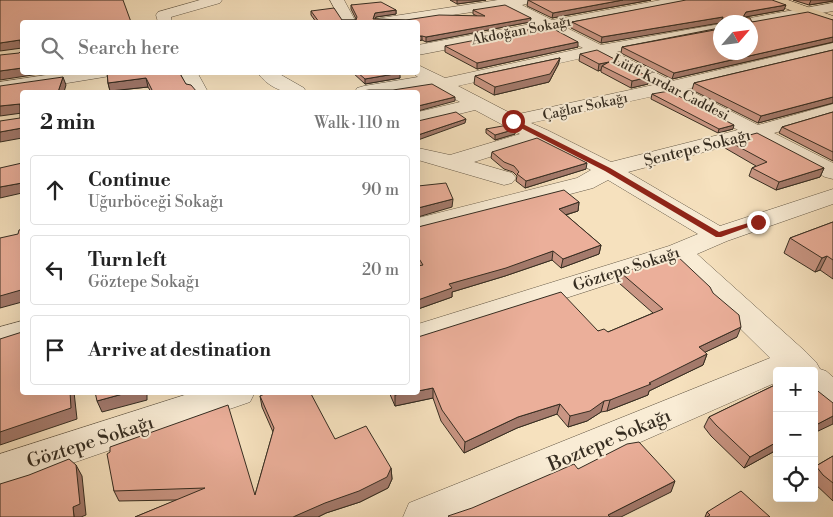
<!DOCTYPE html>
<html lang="en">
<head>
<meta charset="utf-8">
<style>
	:root { --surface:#fff; --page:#f6f6f6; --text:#222; --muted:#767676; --line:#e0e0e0 }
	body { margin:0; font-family:"Libre Bodoni",serif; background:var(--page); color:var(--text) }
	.controls { position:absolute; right:15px; bottom:15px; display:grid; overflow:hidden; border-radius:5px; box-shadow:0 5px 20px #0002 }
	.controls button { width:45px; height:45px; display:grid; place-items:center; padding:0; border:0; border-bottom:1px solid var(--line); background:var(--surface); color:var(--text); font:25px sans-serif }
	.compass { position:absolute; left:713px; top:15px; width:45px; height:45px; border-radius:50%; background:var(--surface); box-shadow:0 5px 20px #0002; rotate:62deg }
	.stop { position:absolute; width:15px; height:15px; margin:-11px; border:4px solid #8f2418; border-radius:50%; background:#fff }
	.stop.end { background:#8f2418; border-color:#fff; box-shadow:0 1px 5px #0008 }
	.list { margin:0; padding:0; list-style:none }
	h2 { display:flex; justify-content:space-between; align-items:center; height:65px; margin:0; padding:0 20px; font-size:21px }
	h2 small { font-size:16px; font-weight:400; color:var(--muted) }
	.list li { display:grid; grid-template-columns:32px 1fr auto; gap:15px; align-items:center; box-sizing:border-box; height:70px; margin:0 10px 10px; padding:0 10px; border:1px solid var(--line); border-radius:5px }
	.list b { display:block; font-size:19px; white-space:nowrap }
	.list p { margin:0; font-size:16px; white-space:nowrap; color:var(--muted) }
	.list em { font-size:16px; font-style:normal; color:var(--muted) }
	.icon { flex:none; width:28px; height:28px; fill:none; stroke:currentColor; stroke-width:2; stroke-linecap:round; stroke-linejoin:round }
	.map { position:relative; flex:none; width:833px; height:517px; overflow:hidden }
	.search { position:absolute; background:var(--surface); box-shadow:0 5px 20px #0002; left:20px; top:20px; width:400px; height:55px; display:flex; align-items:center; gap:12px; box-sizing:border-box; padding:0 18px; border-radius:5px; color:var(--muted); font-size:19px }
	.panel { position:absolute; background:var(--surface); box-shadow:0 5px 20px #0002; left:20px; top:90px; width:400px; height:305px; border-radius:5px }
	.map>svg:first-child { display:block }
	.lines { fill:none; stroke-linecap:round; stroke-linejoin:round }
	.minor-casing { stroke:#665a48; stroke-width:1 }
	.major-casing { stroke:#362d21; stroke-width:1 }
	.minor { fill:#f9ecd5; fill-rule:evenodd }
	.major { fill:#f6e1be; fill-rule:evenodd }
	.wall { fill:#ca9684; stroke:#362d21 }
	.shaded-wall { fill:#a47a6c; stroke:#362d21 }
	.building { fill:#ebaf9a; stroke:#362d21 }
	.route { fill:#8f2418 }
	.labels { text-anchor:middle; stroke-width:4; stroke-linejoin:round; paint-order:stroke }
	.far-street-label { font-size:14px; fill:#362d21; stroke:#f9ecd5 }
	.street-label { font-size:16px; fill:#362d21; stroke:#f9ecd5 }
	.near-street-label { font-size:19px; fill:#362d21; stroke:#f9ecd5 }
</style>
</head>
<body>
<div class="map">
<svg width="833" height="517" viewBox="0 0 833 517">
	<rect width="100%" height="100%" fill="#f6e1be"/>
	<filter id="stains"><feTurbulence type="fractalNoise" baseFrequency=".004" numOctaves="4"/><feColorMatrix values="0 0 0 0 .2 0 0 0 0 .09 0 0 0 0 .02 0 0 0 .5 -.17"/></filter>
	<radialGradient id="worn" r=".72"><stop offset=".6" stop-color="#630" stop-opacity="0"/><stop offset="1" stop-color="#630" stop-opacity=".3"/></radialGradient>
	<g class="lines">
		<g class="minor-casing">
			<g id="minor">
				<polygon points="200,0 222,0 220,3 171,17 172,22 158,22 156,15 158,12"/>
				<polygon points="330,0 344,0 356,22 342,22"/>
				<path d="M 498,0 L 532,0 L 530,3 L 522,5 L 552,20 L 661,0 L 690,0 L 683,4 L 565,27 L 601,45 L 720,24 L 720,32 L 615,52 L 672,81 L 833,43 L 833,53 L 687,89 L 758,125 L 833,104 L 833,116 L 774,133 L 833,163 L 833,179 L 825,177 L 754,139 L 628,172 L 720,226 L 833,189 L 833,204 L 727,241 L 697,254 L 806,352 L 816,362 L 820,369 L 826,371 L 833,377 L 833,411 L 821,407 L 814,401 L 814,371 L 777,371 L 777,382 L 470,517 L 403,517 L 409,503 L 770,358 L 674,263 L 418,346 L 418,324 L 669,246 L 698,234 L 608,180 L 593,188 L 418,234 L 418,218 L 577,178 L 591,170 L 536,142 L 474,162 L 512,173 L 516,178 L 512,183 L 504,185 L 418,160 L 418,148 L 450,155 L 520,134 L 475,110 L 418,124 L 418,112 L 460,102 L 432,86 L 393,92 L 355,92 L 357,88 L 364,86 L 418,77 L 411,72 L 418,72 L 418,65 L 445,78 L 583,48 L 548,30 L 418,55 L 418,45 L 536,23 L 505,7 L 406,22 L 374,22 L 376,19 L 381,18 ZM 596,55 L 653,85 L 514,115 L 458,86 ZM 668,93 L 738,130 L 611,162 L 547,130 L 531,123 Z"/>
				<polygon points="833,3 833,11 750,26 750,22 743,22 745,19 750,18"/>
				<polygon points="66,72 112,72 110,76 104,77 0,94 0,82"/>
				<polygon points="180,72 197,72 208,92 190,92"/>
				<path d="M 257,72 L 276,72 L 304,88 L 306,92 C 287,95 269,89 257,72 Z"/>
				<polygon points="22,321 22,343 0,349 0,327"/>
				<polygon points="194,392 255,392 250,402 0,488 0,454"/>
			</g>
		</g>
		<g class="major-casing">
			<polygon id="major" points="768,0 788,0 833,16 833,25 770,3"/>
		</g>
		<use href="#minor" class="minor"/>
		<use href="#major" class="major"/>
	</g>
	<g class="wall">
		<polygon points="450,0 486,0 457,4"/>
		<polygon points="528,0 651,0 552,18 527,6"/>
		<polygon points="793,0 833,0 833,1 809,5"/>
		<polygon points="685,1 784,10 745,17 752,22 833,20 833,42 672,79 621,53 622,47 750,22 720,22 601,43 571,28 572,22"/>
		<polygon points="351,5 396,10 396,14 376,17 375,19 406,20 477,16 473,14 473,10 531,18 530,22 426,42 422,40 418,41 418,22 316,22 311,15 311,11 342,20 356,20 356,19 351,9"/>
		<polygon points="445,46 578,47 477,69 445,52"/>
		<polygon points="833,50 833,103 758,123 692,90 694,83"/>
		<polygon points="580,54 648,84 631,88 601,72 601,70 598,71 579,61"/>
		<polygon points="560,58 558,65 549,82 494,95 474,84 475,76"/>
		<polygon points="107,72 186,84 197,92 151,92 148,87 110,91 108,83"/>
		<polygon points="352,72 399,72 400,78 365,84"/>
		<polygon points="652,94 733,129 718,133 651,99"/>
		<polygon points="833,112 833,161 779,133 782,127"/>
		<polygon points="486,129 515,134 495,140 486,133"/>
		<polygon points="728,141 824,168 820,177 776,190 749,176 752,168 756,166 725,148"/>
		<polygon points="492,152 586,169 525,188 516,181 517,176 513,172 504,169 491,158"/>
		<polygon points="579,202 578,211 566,215 601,245 599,254 561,268 552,260 505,276 452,292 452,297 418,309 418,226 418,227"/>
		<polygon points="833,222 833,279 820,270 815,272 784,253 790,238"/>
		<polygon points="621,273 737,337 705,352 707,354 703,365 649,391 648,395 607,411 601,412 587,421 568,427 557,414 517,428 464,453 441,421 433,398 395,406 389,392 418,392 598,331 608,332 653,313 619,283"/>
		<polygon points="777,384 777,452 773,452 744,468 711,436 704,427 709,417"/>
		<polygon points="260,396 335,439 391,468 392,479 388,488 360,502 326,513 318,517 135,517 177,500 119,501 114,491 110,452 255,495 273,432 262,407"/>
		<polygon points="833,456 833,501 814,483 814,468 816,466"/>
		<polygon points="707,512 770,517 705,517"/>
	</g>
	<g class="shaded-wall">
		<polygon points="457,0 486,0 457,4"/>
		<polygon points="623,0 651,0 552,18 553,13"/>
		<polygon points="811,0 833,0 833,1 809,5"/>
		<polygon points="786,5 784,10 745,17 743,17 746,12"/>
		<polygon points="396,10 396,14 376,17 373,22 373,19 375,13"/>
		<polygon points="723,17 720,23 601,43 602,37"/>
		<polygon points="531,18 530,22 426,42 426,37"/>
		<polygon points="418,36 422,36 422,40 418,41"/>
		<polygon points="833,37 833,42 672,79 674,73"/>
		<polygon points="20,40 22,48 0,51 0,43"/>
		<polygon points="578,42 578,47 477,69 477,63"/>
		<polygon points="560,58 558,65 549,82 494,95 495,87"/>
		<polygon points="609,62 602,66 601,70 598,71 599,64"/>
		<polygon points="22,68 22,72 52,72 0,80 0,71"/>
		<polygon points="400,73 400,78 365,84 365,79"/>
		<polygon points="63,77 66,85 64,92 58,92"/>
		<polygon points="649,77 648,84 631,88 632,81"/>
		<polygon points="146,78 148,87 110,91 108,83"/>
		<polygon points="455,97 455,101 418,111 418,106"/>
		<polygon points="833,97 833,103 758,123 761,116"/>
		<polygon points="20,104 22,113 0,116 0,106"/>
		<polygon points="466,119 465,123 418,140 418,135"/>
		<polygon points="734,125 733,129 718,133 719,129"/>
		<polygon points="22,128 22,138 0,142 0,132"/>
		<polygon points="516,129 515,134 495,140 495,135"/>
		<polygon points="587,163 586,169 525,188 526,181"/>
		<polygon points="824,168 820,177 776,190 779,182"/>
		<polygon points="22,183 22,193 0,198 0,187"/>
		<polygon points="453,199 452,207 418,217 418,208"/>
		<polygon points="579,202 578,211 558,217 559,209"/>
		<polygon points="601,245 599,254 561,268 563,259"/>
		<polygon points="553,251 552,260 505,276 452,292 452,297 418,309 418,300 449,284"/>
		<polygon points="827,256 820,270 815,272 822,258"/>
		<polygon points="22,257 22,302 0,308 0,296"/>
		<polygon points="741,327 737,337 695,357 699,347"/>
		<polygon points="707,354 703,365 649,391 648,395 607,411 610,400"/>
		<polygon points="433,388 433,398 395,406 395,395 408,392 418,392 418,391"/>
		<polygon points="70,392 74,392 77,419 0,445 0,432"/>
		<polygon points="130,392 147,392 147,400 102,412 97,401"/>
		<polygon points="604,401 601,412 587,421 568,427 570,416"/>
		<polygon points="560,404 557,414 517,428 464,453 465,442 518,417"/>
		<polygon points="833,416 833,424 814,433 814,426"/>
		<polygon points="777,442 777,444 773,452 744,468 750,457"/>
		<polygon points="76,465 82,476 86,515 81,517 74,517 73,507"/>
		<polygon points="391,468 392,479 388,488 360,502 326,513 318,517 293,517"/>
		<polygon points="675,481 671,492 621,517 608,517 608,515"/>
	</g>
	<g class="building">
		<polygon points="0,0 123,0 131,22 22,22 22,68 0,71 0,55 19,53 21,51 20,40 0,43"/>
		<polygon points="528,0 623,0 553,13"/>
		<polygon points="686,0 772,0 786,5 746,12 743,17 750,18 752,22 808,12 833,20 833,37 674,73 622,47 720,29 720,52 750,52 750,22 722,22 723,17 602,37 572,22"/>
		<polygon points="381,2 396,10 375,13 373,19 406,20 439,15 485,16 473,10 505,5 531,18 426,37 422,36 418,36 418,22 319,22 311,11 334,8 342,20 356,20 357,17 351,5"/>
		<polygon points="548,26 578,42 477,63 445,46"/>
		<polygon points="597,50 649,77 632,81 602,66 609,62 599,64 580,54"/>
		<polygon points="833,50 833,97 761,116 694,83"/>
		<polygon points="560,58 550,74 495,87 475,76"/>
		<polygon points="107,72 179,72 186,84 191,85 197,92 153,92 146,78 108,83"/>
		<polygon points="357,72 399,72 400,73 365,79"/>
		<polygon points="63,77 58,92 22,92 22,128 0,132 0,121 20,118 20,104 0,106 0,86"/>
		<polygon points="432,84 455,97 418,106 418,92 356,92 369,90 393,90"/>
		<polygon points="669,91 734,125 719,129 652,94"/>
		<polygon points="456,112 466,119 418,135 418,121"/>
		<polygon points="833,112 833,152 782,127"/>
		<polygon points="508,125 516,129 495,135 486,129"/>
		<polygon points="757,133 824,168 779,182 752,168 767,162 728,141"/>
		<polygon points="537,138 587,163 526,181 517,174 519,172 514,166 504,162 492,152"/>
		<polygon points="22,163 22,183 0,187 0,168"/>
		<polygon points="446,183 453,199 418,208 418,186"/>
		<polygon points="564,190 579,202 559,209 601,245 563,259 553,251 506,268 449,284 452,288 418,300 418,266 423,265 418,257 418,226 418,227"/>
		<polygon points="833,222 833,260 827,256 822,258 790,238"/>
		<polygon points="22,229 22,257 21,290 0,296 0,238 18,234 19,230"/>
		<polygon points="676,255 710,287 713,293 739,315 741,327 699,347 707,354 649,383 651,384 610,400 604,401 590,411 570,416 560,404 518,417 465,442 442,410 433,388 418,391 418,337 561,292 598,331 604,329 608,332 663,309 621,273"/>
		<polygon points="22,332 22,392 27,392 27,394 28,392 70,392 71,408 0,432 0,339"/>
		<polygon points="777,384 777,442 750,457 716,425 709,417"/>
		<polygon points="814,388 833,403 833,416 814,426"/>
		<polygon points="95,392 130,392 97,401"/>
		<polygon points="269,392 310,392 335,439 366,426 391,468 387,477 359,491 325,503 293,517 135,517 205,488 114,491 107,454 110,452 110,447 228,405 255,495 274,428 260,396"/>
		<polygon points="393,392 408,392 395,395"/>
		<polygon points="639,442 675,481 608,515 610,517 449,517 448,516 472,508 574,464 578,469 627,444"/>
		<polygon points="833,456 833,483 823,475 816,466"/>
		<polygon points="69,459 76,465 80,504 73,507 74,517 0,517 0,484 29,475"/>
		<polygon points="741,491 770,517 707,517 710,515 707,512"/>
	</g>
	<polygon class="route" points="511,120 515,120 610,168 719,232 758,220 762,222 721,237 716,237 605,171 511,123"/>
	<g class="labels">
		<g class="far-street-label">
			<text transform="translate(521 30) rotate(-11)" y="5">Akdoğan Sokağı</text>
			<text transform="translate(671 87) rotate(27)" y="5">Lütfi Kırdar Caddesi</text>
			<text transform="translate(585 106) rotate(-12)" y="5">Çağlar Sokağı</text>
		</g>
		<g class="street-label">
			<text transform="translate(697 147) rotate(-14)" y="6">Şentepe Sokağı</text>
			<text transform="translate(626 268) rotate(-18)" y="6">Göztepe Sokağı</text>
		</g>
		<g class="near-street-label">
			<text transform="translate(609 439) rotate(-23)" y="7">Boztepe Sokağı</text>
			<text transform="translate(90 441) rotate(-18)" y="7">Göztepe Sokağı</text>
		</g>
	</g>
	<rect width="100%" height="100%" filter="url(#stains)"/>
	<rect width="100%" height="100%" fill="url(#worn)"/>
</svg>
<div class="controls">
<button>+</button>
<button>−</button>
<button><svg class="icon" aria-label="locate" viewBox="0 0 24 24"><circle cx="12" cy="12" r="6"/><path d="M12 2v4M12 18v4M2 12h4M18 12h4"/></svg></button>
</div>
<svg class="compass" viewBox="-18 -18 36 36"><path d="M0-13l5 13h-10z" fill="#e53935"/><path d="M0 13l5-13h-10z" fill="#767676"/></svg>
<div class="stop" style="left:513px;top:121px"></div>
<div class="stop end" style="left:758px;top:222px"></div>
<div class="search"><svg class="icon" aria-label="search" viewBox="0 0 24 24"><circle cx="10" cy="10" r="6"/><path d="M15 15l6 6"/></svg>Search here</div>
<section class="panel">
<h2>2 min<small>Walk · 110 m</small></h2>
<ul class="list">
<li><svg class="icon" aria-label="ahead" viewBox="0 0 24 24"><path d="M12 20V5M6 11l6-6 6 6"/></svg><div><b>Continue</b><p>Uğurböceği Sokağı</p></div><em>90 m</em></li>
<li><svg class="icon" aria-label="left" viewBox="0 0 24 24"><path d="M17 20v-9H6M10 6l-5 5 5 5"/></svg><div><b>Turn left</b><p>Göztepe Sokağı</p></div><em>20 m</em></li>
<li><svg class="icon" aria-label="arrive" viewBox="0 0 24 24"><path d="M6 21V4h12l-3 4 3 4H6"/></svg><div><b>Arrive at destination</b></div></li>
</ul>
</section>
</div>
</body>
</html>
